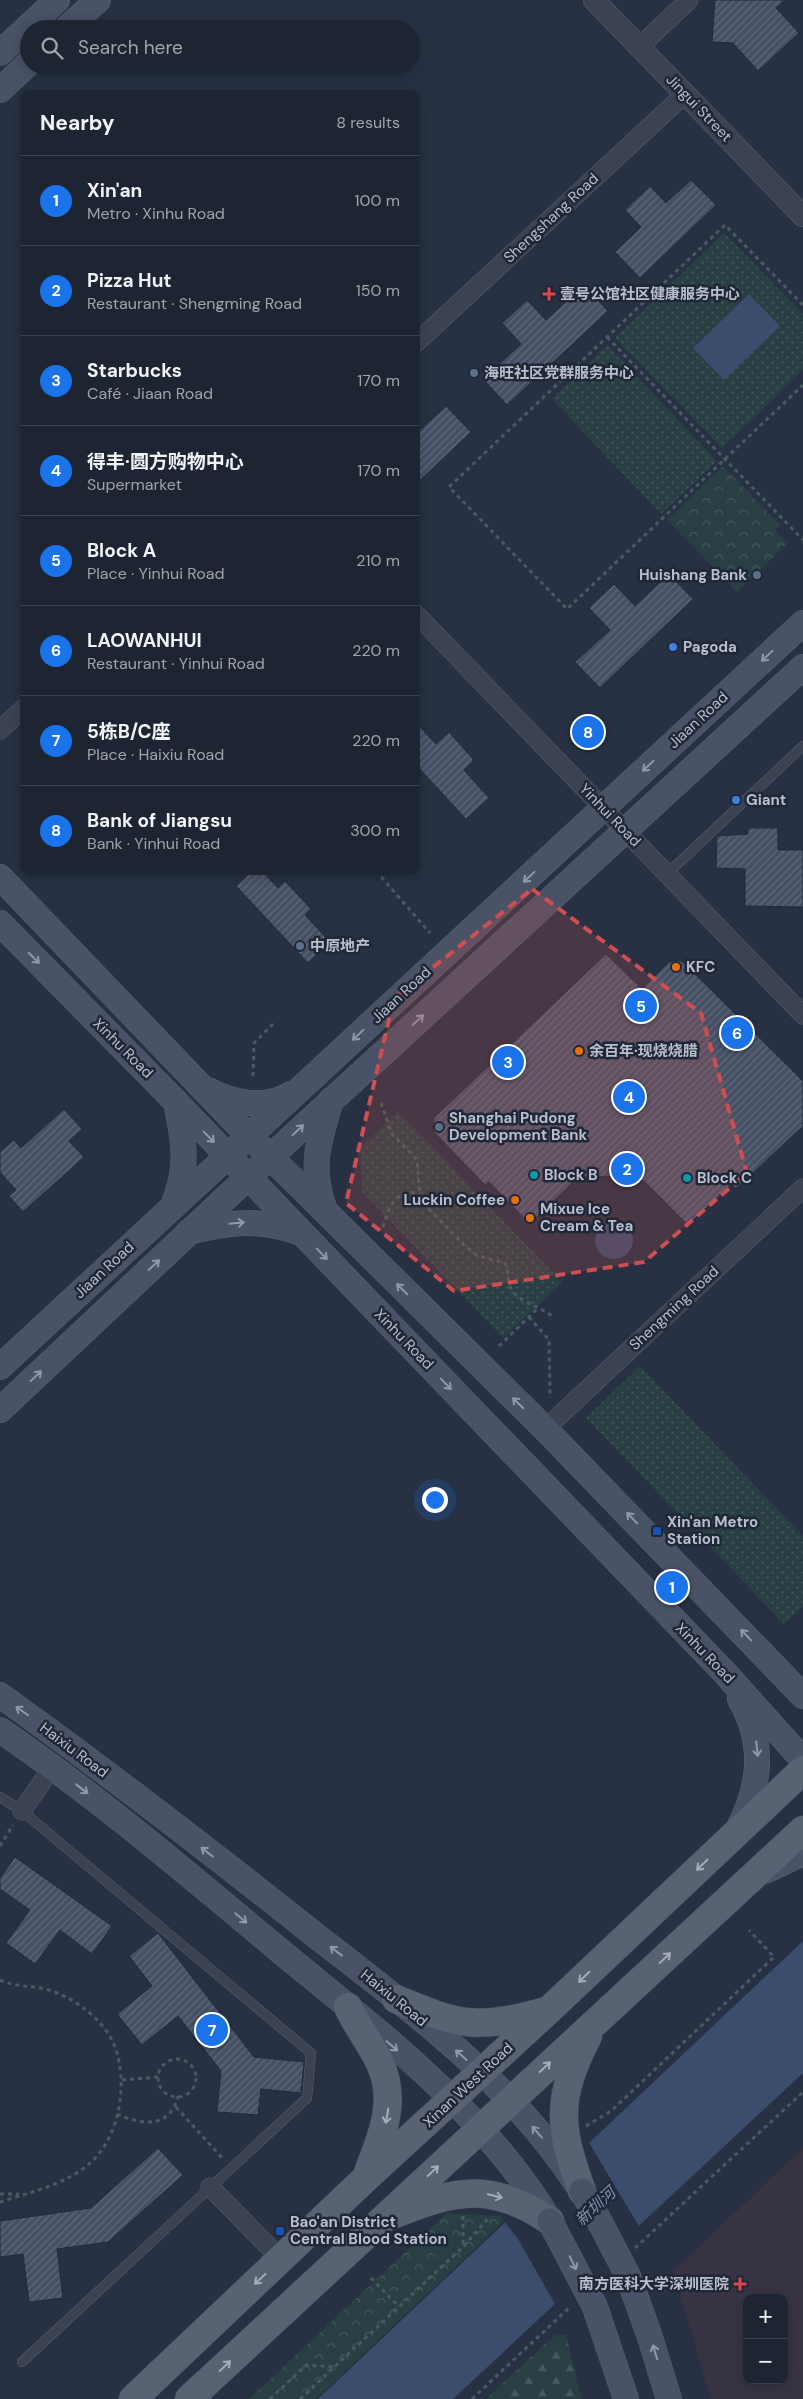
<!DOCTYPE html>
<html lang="en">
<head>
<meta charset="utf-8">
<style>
	:root { --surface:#1d2532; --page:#2a313e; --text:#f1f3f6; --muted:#a0a5ac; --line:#3b424d; --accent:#1a73e8 }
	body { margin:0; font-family:"DM Sans","Noto Sans SC",sans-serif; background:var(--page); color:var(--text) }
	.controls { position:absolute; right:15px; bottom:15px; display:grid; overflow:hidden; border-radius:10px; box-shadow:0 2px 12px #0003 }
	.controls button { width:45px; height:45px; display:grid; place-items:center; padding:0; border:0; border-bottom:1px solid var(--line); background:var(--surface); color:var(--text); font:25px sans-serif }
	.you { position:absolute; left:434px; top:1499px; width:18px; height:18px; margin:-12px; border:4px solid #fff; border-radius:50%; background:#1a73e8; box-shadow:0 0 0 8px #1a73e833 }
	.badge { display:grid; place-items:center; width:32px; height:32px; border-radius:50%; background:var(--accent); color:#fff; font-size:16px; font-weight:700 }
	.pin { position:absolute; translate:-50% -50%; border:2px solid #fff; box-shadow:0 1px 5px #0006 }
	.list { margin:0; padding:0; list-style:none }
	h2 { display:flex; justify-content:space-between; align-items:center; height:65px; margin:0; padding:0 20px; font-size:21px }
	h2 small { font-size:16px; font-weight:400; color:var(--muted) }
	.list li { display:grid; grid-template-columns:32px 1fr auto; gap:15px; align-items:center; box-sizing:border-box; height:90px; padding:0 20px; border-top:1px solid var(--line) }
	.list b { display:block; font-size:19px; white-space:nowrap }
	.list p { margin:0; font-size:16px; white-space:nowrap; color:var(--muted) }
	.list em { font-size:16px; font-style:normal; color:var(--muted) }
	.icon { flex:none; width:28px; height:28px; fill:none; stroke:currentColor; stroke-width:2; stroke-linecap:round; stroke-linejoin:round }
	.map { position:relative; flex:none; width:803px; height:2399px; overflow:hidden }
	.search { position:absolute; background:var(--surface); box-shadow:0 2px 12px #0003; left:20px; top:20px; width:400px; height:55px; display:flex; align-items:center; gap:12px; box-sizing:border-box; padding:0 18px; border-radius:28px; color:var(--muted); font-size:19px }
	.panel { position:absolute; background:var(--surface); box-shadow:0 2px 12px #0003; left:20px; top:90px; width:400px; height:785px; border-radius:10px }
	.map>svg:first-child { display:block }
	.medical { fill:#373343; fill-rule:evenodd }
	.grass { fill:url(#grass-dots) }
	.forest { fill:url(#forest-firs) }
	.park { fill:url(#park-crowns) }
	.water { fill:#3c4c6c }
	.pier { fill:#273143 }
	.building { fill:url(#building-hatch); stroke:#222a3a }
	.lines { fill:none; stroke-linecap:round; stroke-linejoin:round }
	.service-casing { stroke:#596170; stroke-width:10 }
	.minor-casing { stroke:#596170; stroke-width:19 }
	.tertiary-casing { stroke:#596170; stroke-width:22 }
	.secondary-casing { stroke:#596170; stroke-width:26 }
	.primary-casing { stroke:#454c5c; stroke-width:29 }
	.path { stroke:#475c60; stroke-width:3; stroke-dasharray:4 4; stroke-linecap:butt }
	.service { stroke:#3b4353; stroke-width:9 }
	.minor { stroke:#3b4353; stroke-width:18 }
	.tertiary { stroke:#3b4353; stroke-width:21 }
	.secondary { stroke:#495266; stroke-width:25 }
	.primary { stroke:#596272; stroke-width:28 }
	.secondary-bridge-casing { stroke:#596170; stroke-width:26; stroke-linecap:butt }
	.secondary-bridge { stroke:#495266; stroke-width:25 }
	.oneway { stroke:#9198a8 }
	.oneway2 { stroke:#a5acba }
	.marked { fill:#ce4e51; fill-opacity:0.2; stroke:#ce4e51; stroke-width:4; stroke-dasharray:10 6; stroke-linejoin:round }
	.health-dot { fill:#e0444e; stroke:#202838; stroke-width:2 }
	.service-dot { fill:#5c6f8a; stroke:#202838; stroke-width:2 }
	.shop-dot { fill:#3f7fe0; stroke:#202838; stroke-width:2 }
	.food-dot { fill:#e8710a; stroke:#202838; stroke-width:2 }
	.culture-dot { fill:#0f9aa8; stroke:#202838; stroke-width:2 }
	.transit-dot { fill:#1a4fb4; stroke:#202838; stroke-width:2 }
	.labels { text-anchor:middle; stroke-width:5; stroke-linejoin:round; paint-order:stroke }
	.street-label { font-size:15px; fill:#b8becc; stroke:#202838 }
	.poi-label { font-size:15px; font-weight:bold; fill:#b8becc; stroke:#202838; text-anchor:start }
	.water-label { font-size:16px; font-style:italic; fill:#7f92b3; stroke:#202838 }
</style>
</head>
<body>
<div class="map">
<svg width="803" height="2399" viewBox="0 0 803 2399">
	<defs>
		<pattern id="grass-dots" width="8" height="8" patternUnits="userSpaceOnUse" patternTransform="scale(1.25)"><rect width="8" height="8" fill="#293f44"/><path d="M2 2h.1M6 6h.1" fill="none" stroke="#46595e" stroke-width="1.8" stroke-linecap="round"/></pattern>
		<pattern id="forest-firs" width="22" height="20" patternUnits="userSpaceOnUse" patternTransform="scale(1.25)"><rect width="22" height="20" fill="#293f44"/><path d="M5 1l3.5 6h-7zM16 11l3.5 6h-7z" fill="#46595e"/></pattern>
		<pattern id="park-crowns" width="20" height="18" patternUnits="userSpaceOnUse" patternTransform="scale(1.25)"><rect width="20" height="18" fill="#293f44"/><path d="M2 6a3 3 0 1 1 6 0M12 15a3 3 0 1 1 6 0" fill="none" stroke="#46595e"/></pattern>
		<pattern id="building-hatch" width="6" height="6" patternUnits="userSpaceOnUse" patternTransform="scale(1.25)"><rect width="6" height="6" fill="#465065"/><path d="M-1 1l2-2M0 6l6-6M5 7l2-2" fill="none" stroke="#5f677a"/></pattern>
	</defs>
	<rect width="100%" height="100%" fill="#273143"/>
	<path class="medical" d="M 803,2148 L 803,2399 L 711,2399 L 673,2271 ZM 747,2298 L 784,2298 L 784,2380 L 747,2380 Z"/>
	<g class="grass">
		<polygon points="724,233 803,314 803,370 722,448 615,338"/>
		<polygon points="607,345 717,461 661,514 552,399"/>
		<polygon points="398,1111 562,1282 503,1338 362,1192 361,1147"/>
		<polygon points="640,1366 803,1536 803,1606 784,1624 586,1418"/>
	</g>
	<polygon class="forest" points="555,2335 566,2335 582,2399 486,2399"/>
	<g class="park">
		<polygon points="723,466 780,525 775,530 787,544 737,592 667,520"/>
		<polygon points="447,2213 500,2216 504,2221 316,2399 249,2399"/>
	</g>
	<g class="water">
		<polygon points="749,294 780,326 724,380 693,348"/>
		<circle cx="614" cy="1240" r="19"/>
		<polygon points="803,1941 803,2073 453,2399 318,2399"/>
	</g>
	<polygon class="pier" points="588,2141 640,2228 556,2306 518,2239 504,2221"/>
	<g class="building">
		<polygon points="715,0 785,0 776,8 799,33 758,71 733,43 712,42"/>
		<polygon points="691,180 716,205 640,278 615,252 641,227 625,210 650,186 666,203"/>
		<polygon points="584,285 608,311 507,405 483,379 521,344 502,323 527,300 546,320"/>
		<polygon points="446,406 471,432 416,484 416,434"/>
		<polygon points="669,574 693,599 600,688 575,662 610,630 589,608 614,584 635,606"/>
		<polygon points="416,723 436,744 449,732 474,760 464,770 489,798 466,819 416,765"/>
		<polygon points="748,828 778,828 778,850 803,850 803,907 745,906 745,869 716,868 717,836 748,834"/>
		<polygon points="252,871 262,871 278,888 285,881 311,909 305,915 330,942 308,963 236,886"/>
		<polygon points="606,954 642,989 669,962 678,960 683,962 803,1081 803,1126 736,1189 731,1184 688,1225 645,1182 635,1177 588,1176 576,1179 530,1224 489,1182 485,1185 433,1131 434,1118 438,1114"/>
		<polygon points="64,1109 82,1129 69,1141 84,1157 23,1212 9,1196 16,1190 0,1172 0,1152 14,1140 21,1148"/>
		<polygon points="15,1857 112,1926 92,1954 60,1930 35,1964 6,1943 30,1910 0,1889 0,1878"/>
		<polygon points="158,1933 254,2057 304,2062 301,2093 261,2089 258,2115 217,2112 221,2071 178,2016 142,2045 117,2014 152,1986 129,1956"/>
		<polygon points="158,2148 183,2175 108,2242 57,2249 63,2298 29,2302 23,2254 0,2257 0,2221 91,2208"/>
	</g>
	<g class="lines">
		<g class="service-casing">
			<g id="service">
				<polyline points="667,874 803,746"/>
				<polyline points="0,1797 22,1811 311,2053 307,2098 22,2362"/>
			</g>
		</g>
		<g class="minor-casing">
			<g id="minor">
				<polyline points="640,46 689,0"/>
				<polyline points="416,343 685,94"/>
				<polyline points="416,614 803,1015"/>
				<polyline points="0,730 24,708"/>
				<polyline points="545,1429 803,1188"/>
				<polyline points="22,1811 53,1766"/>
				<polyline points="210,2187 281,2259"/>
			</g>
		</g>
		<g class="tertiary-casing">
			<polyline id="tertiary" points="594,0 803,216"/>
		</g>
		<g class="secondary-casing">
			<g id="secondary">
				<polyline points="66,29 98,0"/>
				<polyline points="0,53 57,0"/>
				<polyline points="0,90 29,63"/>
				<polyline points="0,877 239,1126 545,1429 803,1696"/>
				<polyline points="0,923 176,1102 725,1673 803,1760"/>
				<path d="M 208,1090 C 232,1103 266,1110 291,1094"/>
				<path d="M 174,1204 C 189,1163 184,1143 176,1102"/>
				<path d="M 325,1211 C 309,1167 318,1144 331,1100"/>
				<path d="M 189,1232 C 230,1222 260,1218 301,1233"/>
				<polyline points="0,1367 803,623"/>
				<polyline points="0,1410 230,1194 803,667"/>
				<path d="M 0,1695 C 107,1772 212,1853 315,1935 C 407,2007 513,2084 576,2183"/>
				<path d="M 0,1730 C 98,1797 188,1874 279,1950 C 378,2032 482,2109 550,2221"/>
				<path d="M 738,1829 C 761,1786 765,1743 740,1699"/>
				<polyline points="765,1871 803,1853"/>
				<polyline points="628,2276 649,2334 669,2399"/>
				<polyline points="595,2307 626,2399"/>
			</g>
		</g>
		<g class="primary-casing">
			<g id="primary">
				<path d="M 396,1999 C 461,2026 476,2030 546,2011"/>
				<path d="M 348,2007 C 357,2026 370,2043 379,2061 C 398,2100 382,2136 368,2172"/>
				<path d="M 582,2191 C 558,2126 556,2098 588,2036"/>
				<path d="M 395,2214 C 456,2190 491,2181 550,2221"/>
				<polyline points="133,2399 366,2178 549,2010 803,1770"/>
				<polyline points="189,2399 803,1830"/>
			</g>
		</g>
		<g class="path">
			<polyline points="803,305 725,225 449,487 567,609 803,385"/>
			<polyline points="607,337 803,540"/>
			<polyline points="327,871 330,875 334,871"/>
			<polyline points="376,871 430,933"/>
			<polyline points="253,1076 254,1043 274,1023"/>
			<path d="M 381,1103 L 392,1134 L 417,1160 L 420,1194 L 426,1206 L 466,1247 L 478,1256 L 505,1263 C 509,1272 507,1282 512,1290 C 521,1304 541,1306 553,1317"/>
			<path d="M 383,1227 C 389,1208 395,1187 420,1194"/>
			<polyline points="529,1317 549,1340 550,1398"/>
			<polyline points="499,1346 538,1308"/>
			<polyline points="0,1846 13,1825"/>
			<path d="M 0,1980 C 13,1986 27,1986 41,1988 C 55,1991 70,1998 82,2007 C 95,2016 110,2032 115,2047 C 129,2086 119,2143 84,2168 C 60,2186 28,2193 0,2202"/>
			<circle cx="177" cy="2078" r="19"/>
			<polyline points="122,2080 158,2077"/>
			<polyline points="176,2107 224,2160"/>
			<path d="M 117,2114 C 142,2125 170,2129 178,2096"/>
			<polyline points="586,2126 611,2111 774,1957 749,1930"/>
			<polyline points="0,2194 19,2194"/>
			<polyline points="463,2216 463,2247"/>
			<polyline points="635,2248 803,2092"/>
			<polyline points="371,2278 399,2307"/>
			<polyline points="270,2399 306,2365 335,2367"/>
			<polyline points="300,2399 463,2247 490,2216"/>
			<polyline points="472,2399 571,2306"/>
		</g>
		<use href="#service" class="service"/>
		<use href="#minor" class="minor"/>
		<use href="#tertiary" class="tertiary"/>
		<use href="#secondary" class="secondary"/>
		<use href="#primary" class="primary"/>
		<g class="secondary-bridge-casing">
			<g id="secondary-bridge">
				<polyline points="582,2191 602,2226 628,2276"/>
				<polyline points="550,2221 595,2307"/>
			</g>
		</g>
		<use href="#secondary-bridge" class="secondary-bridge"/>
	</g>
	<defs><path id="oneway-shaft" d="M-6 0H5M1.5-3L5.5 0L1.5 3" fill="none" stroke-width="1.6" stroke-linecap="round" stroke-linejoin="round" transform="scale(1.25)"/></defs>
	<g class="oneway">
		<use href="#oneway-shaft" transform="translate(767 656) rotate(137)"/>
		<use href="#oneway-shaft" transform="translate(648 766) rotate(137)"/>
		<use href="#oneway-shaft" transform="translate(529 877) rotate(137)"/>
		<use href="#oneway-shaft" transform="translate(34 958) rotate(45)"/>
		<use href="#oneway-shaft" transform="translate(418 1020) rotate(-43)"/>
		<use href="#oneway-shaft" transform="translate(358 1035) rotate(137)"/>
		<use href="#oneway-shaft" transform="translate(298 1130) rotate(-43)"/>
		<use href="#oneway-shaft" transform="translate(209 1137) rotate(46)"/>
		<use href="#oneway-shaft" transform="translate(237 1223) rotate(-6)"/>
		<use href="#oneway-shaft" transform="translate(322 1254) rotate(46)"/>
		<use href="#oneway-shaft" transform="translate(154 1265) rotate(-43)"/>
		<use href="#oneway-shaft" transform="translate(402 1289) rotate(-136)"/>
		<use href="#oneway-shaft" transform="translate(36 1376) rotate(-43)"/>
		<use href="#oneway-shaft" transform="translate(446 1384) rotate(46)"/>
		<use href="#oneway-shaft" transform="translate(518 1403) rotate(-136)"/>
		<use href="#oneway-shaft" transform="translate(632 1518) rotate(-134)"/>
		<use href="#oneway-shaft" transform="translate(746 1635) rotate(-134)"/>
		<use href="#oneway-shaft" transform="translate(22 1711) rotate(-145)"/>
		<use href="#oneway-shaft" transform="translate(757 1749) rotate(84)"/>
		<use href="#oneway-shaft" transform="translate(82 1789) rotate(38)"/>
		<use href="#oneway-shaft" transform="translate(207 1852) rotate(-142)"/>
		<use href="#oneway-shaft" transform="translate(241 1918) rotate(40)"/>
		<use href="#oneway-shaft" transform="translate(336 1951) rotate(-142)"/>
		<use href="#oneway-shaft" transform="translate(392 2046) rotate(41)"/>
		<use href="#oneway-shaft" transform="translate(461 2055) rotate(-138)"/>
		<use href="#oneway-shaft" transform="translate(537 2132) rotate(-131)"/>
		<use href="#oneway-shaft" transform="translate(573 2263) rotate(64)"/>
		<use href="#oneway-shaft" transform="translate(655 2352) rotate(-107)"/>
	</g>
	<g class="oneway2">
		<use href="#oneway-shaft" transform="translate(702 1865) rotate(136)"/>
		<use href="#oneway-shaft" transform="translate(665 1958) rotate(-43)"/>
		<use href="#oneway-shaft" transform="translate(584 1977) rotate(136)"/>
		<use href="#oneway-shaft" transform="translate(545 2067) rotate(-43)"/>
		<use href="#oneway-shaft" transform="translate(387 2116) rotate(100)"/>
		<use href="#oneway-shaft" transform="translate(433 2171) rotate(-43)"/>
		<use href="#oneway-shaft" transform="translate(495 2196) rotate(14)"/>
		<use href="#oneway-shaft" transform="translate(260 2279) rotate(137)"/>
		<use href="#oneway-shaft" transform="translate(225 2366) rotate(-43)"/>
	</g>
	<path class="marked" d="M 532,889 L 701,1013 L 747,1173 L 644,1262 L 454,1291 L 346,1203 L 394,998 Z"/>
	<g class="health-dot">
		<path d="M546.5 286.5h5v5h5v5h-5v5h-5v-5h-5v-5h5z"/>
		<path d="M737.5 2276.5h5v5h5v5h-5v5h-5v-5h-5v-5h5z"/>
	</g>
	<g class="service-dot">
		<circle cx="474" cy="373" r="5"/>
		<circle cx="757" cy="575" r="5"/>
		<circle cx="300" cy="946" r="5"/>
		<circle cx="439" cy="1127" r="5"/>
	</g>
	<g class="shop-dot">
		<circle cx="673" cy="647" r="5"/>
		<circle cx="736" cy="800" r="5"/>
	</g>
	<g class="food-dot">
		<circle cx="676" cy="967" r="5"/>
		<circle cx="579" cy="1051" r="5"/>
		<circle cx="515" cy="1200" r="5"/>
		<circle cx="530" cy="1218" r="5"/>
	</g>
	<g class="culture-dot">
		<circle cx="534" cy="1175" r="5"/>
		<circle cx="687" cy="1178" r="5"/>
	</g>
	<g class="transit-dot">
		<rect x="652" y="1526" width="10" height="10" rx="2.5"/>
		<rect x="275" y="2226" width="10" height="10" rx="2.5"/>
	</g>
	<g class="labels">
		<g class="street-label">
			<text transform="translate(699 108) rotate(46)" y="5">Jingui Street</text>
			<text transform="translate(551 218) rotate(-43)" y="5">Shengshang Road</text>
			<text transform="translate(698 720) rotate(-43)" y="5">Jiaan Road</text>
			<text transform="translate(610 815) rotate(46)" y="5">Yinhui Road</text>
			<text transform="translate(401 995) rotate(-43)" y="5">Jiaan Road</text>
			<text transform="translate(123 1048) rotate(45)" y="5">Xinhu Road</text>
			<text transform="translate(104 1270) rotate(-43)" y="5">Jiaan Road</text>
			<text transform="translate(674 1308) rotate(-43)" y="5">Shengming Road</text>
			<text transform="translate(404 1339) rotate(46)" y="5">Xinhu Road</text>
			<text transform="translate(705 1653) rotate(46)" y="5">Xinhu Road</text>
			<text transform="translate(74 1750) rotate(37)" y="5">Haixiu Road</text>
			<text transform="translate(394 1998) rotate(39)" y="5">Haixiu Road</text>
			<text transform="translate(468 2085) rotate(-43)" y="5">Xinan West Road</text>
		</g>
		<g class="poi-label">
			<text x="560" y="299">壹号公馆社区健康服务中心</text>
			<text x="484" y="378">海旺社区党群服务中心</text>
			<text x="747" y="580" text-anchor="end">Huishang Bank</text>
			<text x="683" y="652">Pagoda</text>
			<text x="746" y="805">Giant</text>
			<text x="310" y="951">中原地产</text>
			<text x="686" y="972">KFC</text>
			<text x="589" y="1056">余百年·现烧烧腊</text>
			<text x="449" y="1123">Shanghai Pudong<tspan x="449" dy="17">Development Bank</tspan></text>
			<text x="544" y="1180">Block B</text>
			<text x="697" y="1183">Block C</text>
			<text x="505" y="1205" text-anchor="end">Luckin Coffee</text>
			<text x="540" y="1214">Mixue Ice<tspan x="540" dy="17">Cream &amp; Tea</tspan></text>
			<text x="667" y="1527">Xin'an Metro<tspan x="667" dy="17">Station</tspan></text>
			<text x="290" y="2227">Bao'an District<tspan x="290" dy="17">Central Blood Station</tspan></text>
			<text x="729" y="2289" text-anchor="end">南方医科大学深圳医院</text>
		</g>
		<g class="water-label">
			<text transform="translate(595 2206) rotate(-43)" y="6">新圳河</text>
		</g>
	</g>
</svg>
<div class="controls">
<button>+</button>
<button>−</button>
</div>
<div class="you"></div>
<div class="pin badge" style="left:672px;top:1587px">1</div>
<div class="pin badge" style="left:627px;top:1169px">2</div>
<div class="pin badge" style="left:508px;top:1062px">3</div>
<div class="pin badge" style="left:629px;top:1097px">4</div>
<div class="pin badge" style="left:641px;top:1006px">5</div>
<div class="pin badge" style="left:737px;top:1033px">6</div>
<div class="pin badge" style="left:212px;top:2030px">7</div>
<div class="pin badge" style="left:588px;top:732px">8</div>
<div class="search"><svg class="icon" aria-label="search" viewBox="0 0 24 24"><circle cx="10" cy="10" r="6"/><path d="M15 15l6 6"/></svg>Search here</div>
<section class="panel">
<h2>Nearby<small>8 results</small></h2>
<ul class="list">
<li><span class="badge">1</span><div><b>Xin'an</b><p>Metro · Xinhu Road</p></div><em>100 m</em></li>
<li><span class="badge">2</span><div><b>Pizza Hut</b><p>Restaurant · Shengming Road</p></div><em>150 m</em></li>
<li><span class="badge">3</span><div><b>Starbucks</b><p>Café · Jiaan Road</p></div><em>170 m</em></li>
<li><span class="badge">4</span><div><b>得丰·圆方购物中心</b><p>Supermarket</p></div><em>170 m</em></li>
<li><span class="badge">5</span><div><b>Block A</b><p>Place · Yinhui Road</p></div><em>210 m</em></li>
<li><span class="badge">6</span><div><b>LAOWANHUI</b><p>Restaurant · Yinhui Road</p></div><em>220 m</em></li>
<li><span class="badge">7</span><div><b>5栋B/C座</b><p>Place · Haixiu Road</p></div><em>220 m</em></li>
<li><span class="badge">8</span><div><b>Bank of Jiangsu</b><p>Bank · Yinhui Road</p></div><em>300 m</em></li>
</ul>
</section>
</div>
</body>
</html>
